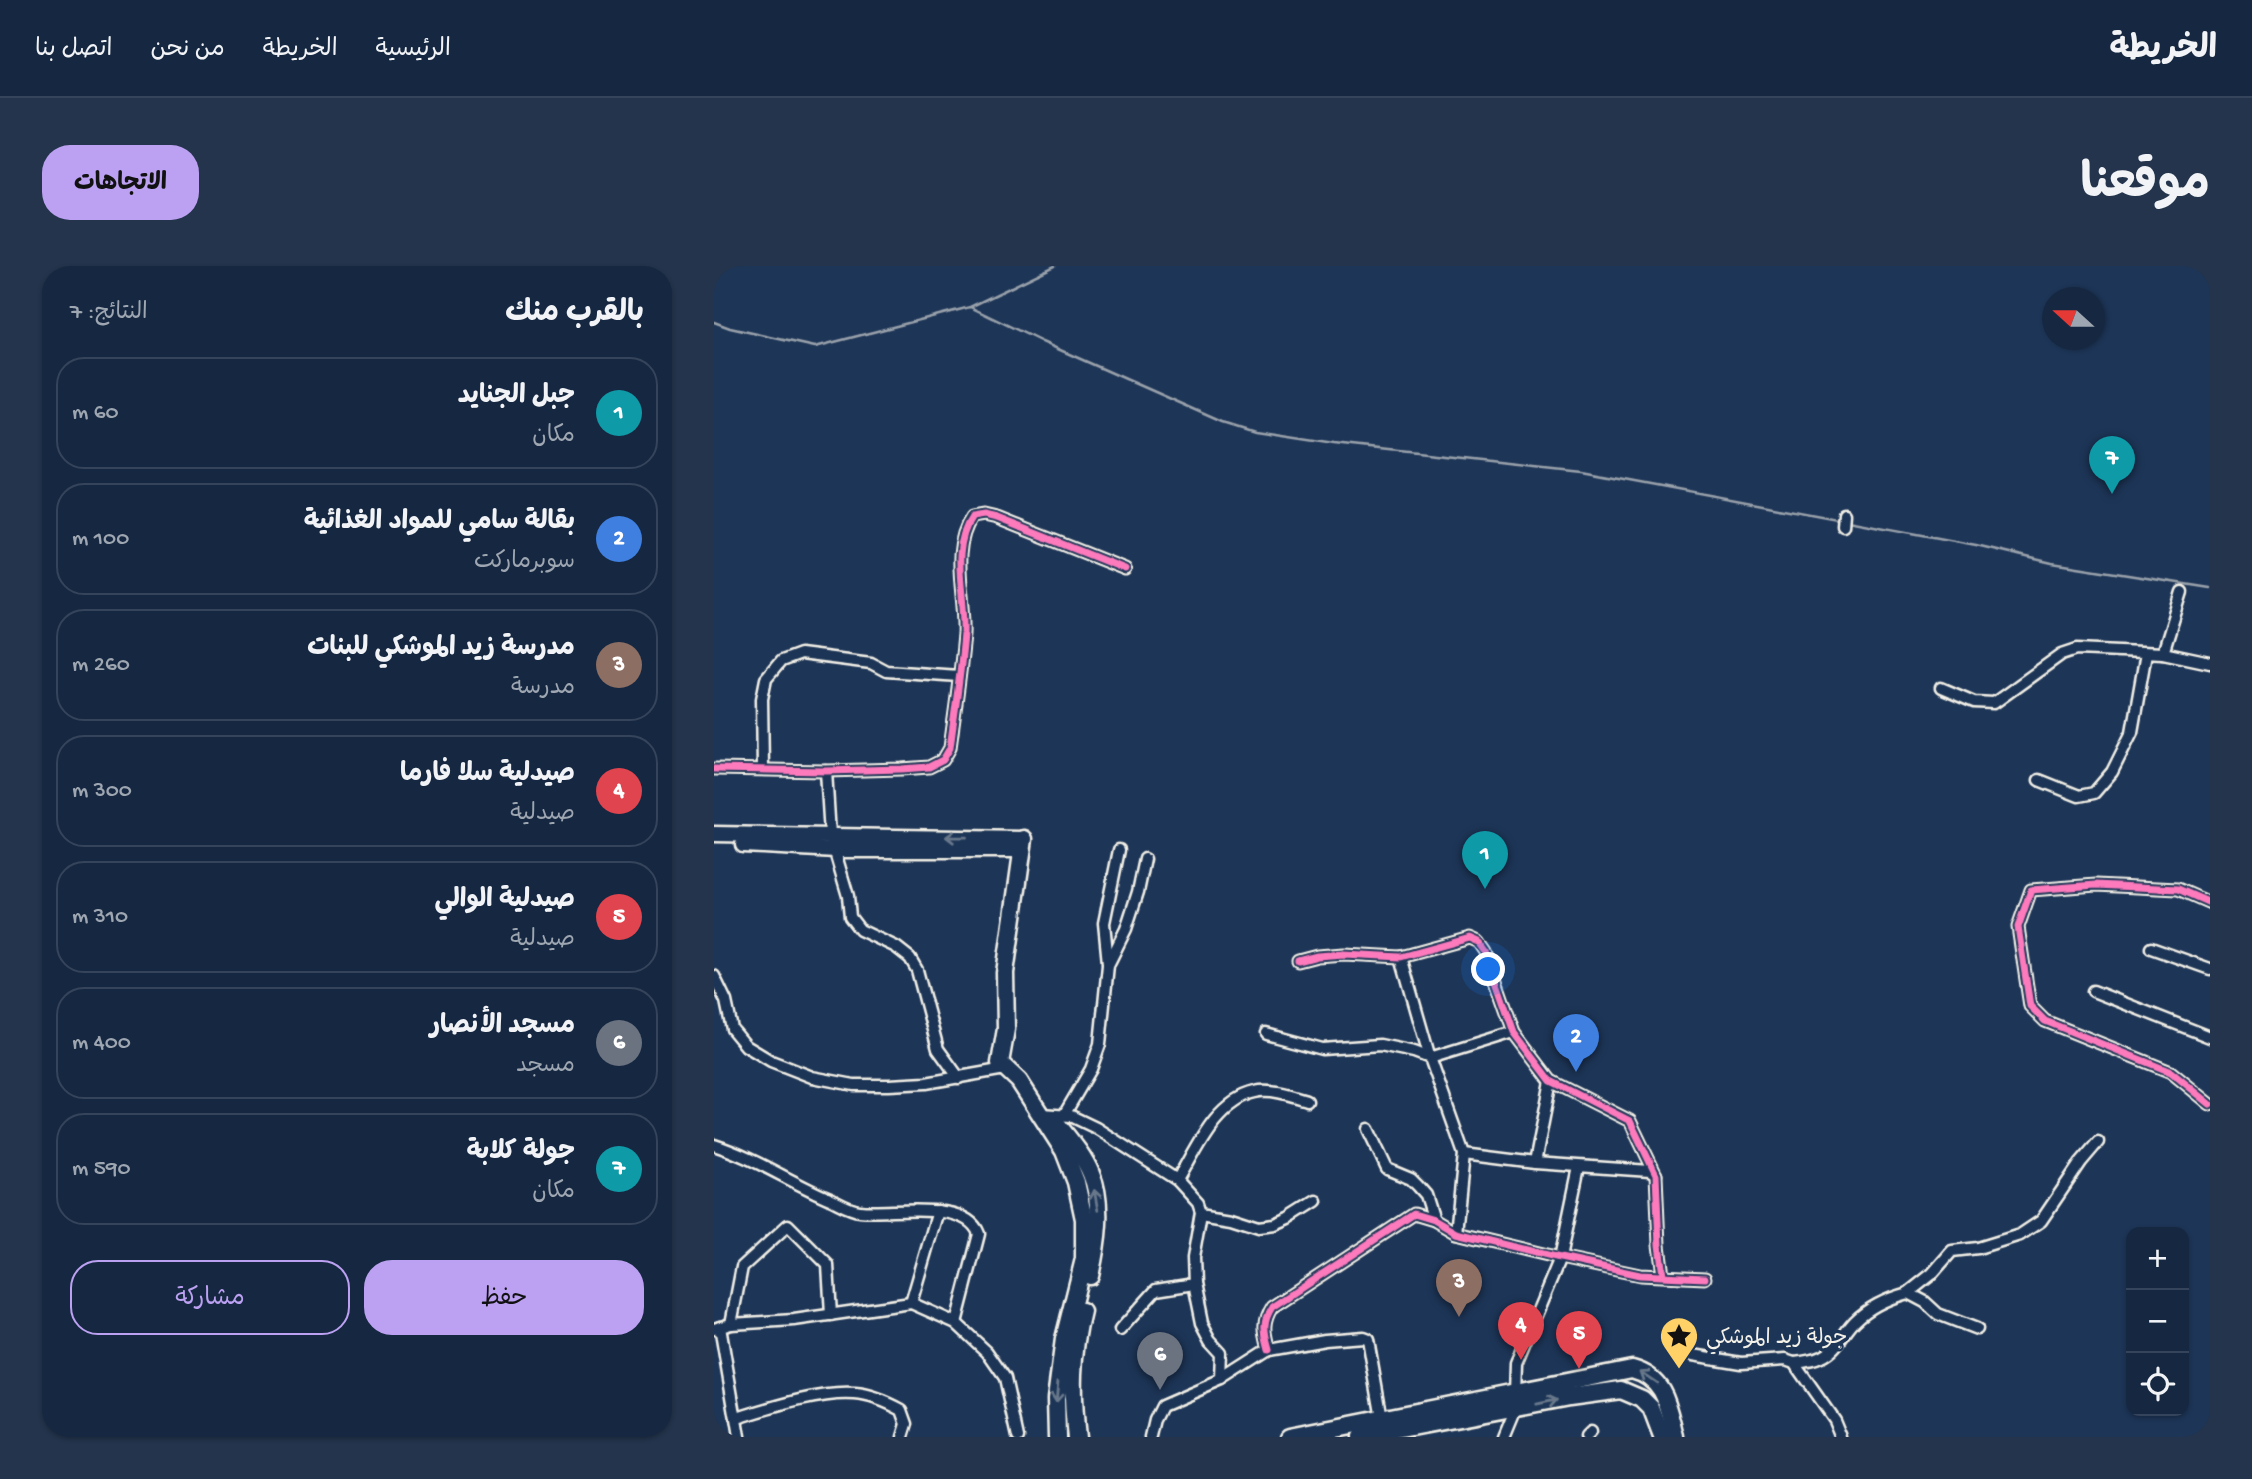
<!DOCTYPE html>
<html lang="ar">
<head>
<meta charset="utf-8">
<style>
	:root { --surface:#162841; --page:#23344c; --text:#f1f3f6; --muted:#9ea6b1; --line:#35445a; --accent:#bca0f2 }
	body { margin:0; font-family:"Gochi Hand","Playpen Sans Arabic",sans-serif; background:var(--page); color:var(--text); direction:rtl }
	.controls { position:absolute; right:21px; bottom:21px; display:grid; overflow:hidden; border-radius:14px; box-shadow:0 2px 5px #0004 }
	.controls button { width:63px; height:63px; display:grid; place-items:center; padding:0; border:0; border-bottom:2px solid var(--line); background:var(--surface); color:var(--text); font:35px sans-serif }
	.compass { position:absolute; left:1328px; top:21px; width:63px; height:63px; border-radius:50%; background:var(--surface); box-shadow:0 2px 5px #0004; rotate:291deg }
	.you { position:absolute; left:775px; top:704px; width:24px; height:24px; margin:-18px; border:5px solid #fff; border-radius:50%; background:#1a73e8; box-shadow:0 0 0 10px #1a73e833 }
	.badge { display:grid; place-items:center; width:46px; height:46px; border-radius:50%; background:var(--accent); color:#fff; font-size:23px; font-weight:700 }
	.pin { position:absolute; translate:-50% -58px; filter:drop-shadow(0 2px 4px #0008) }
	.pin::after { content:''; position:absolute; top:37px; width:24px; height:21px; background:inherit; clip-path:polygon(0 0,100% 0,50% 100%) }
	.list { margin:0; padding:0; list-style:none }
	h2 { display:flex; justify-content:space-between; align-items:center; height:91px; margin:0; padding:0 28px; font-size:30px }
	h2 small { font-size:23px; font-weight:400; color:var(--muted) }
	.list li { display:grid; grid-template-columns:46px 1fr auto; gap:21px; align-items:center; box-sizing:border-box; height:112px; margin:0 14px 14px; padding:0 14px; border:2px solid var(--line); border-radius:28px }
	.list b { display:block; font-size:26px; white-space:nowrap }
	.list p { margin:0; font-size:23px; white-space:nowrap; color:var(--muted) }
	.list em { font-size:23px; font-style:normal; color:var(--muted) }
	.actions { display:flex; gap:14px; padding:21px 28px }
	.actions a { flex:1; padding:16px 0; border:2px solid var(--accent); border-radius:28px; text-align:center; font-size:24px; color:var(--accent) }
	.actions .main { background:var(--accent); color:#111 }
	.icon { flex:none; width:38px; height:38px; fill:none; stroke:currentColor; stroke-width:2; stroke-linecap:round; stroke-linejoin:round }
	.map { position:relative; flex:none; width:1496px; height:1171px; overflow:hidden; direction:ltr; border-radius:28px }
	header { display:flex; align-items:center; gap:42px; box-sizing:border-box; height:98px; padding:0 35px; background:var(--surface); border-bottom:2px solid var(--line) }
	header strong { font-size:33px }
	nav { display:flex; gap:38px; margin-inline-start:auto; font-size:24px }
	.intro { display:flex; align-items:center; justify-content:space-between; box-sizing:border-box; height:168px; padding:0 42px }
	h1 { margin:0; font-size:49px }
	.button { padding:18px 32px; border-radius:28px; background:var(--accent); color:#111; font-size:24px; font-weight:700 }
	main { display:flex; gap:42px; padding:0 42px }
	aside { flex:1; background:var(--surface); border-radius:28px; box-shadow:0 2px 5px #0004 }
	.map>svg:first-child { display:block }
	.lines { fill:none; stroke-linecap:round; stroke-linejoin:round }
	.stream { stroke:#9aa2ab; stroke-width:2.5 }
	.street-casing { stroke:#f4f1e8; stroke-width:15 }
	.secondary-casing { stroke:#f4f1e8; stroke-width:19 }
	.primary-casing { stroke:#f4f1e8; stroke-width:21 }
	.street { stroke:#1d3557; stroke-width:10 }
	.secondary { stroke:#1d3557; stroke-width:14 }
	.primary { stroke:#1d3557; stroke-width:16 }
	.cycleway-casing { stroke:#1d3557; stroke-width:11 }
	.cycleway { stroke:#fd7abc; stroke-width:7 }
	.oneway { stroke:#68778a }
	.labels { text-anchor:middle; stroke-width:7; stroke-linejoin:round; paint-order:stroke }
	.poi-label { font-size:21px; fill:#f4f1e8; stroke:#1d3557; text-anchor:start }
</style>
</head>
<body>
<header>
<strong>الخريطة</strong>
<nav><a>الرئيسية</a><a>الخريطة</a><a>من نحن</a><a>اتصل بنا</a></nav>
</header>
<div class="intro"><h1>موقعنا</h1><a class="button">الاتجاهات</a></div>
<main>
<div class="map">
<svg width="1496" height="1171" viewBox="0 0 1496 1171">
	<rect width="100%" height="100%" fill="#1d3557"/>
	<filter id="ink" filterUnits="userSpaceOnUse"><feTurbulence type="fractalNoise" baseFrequency=".0143" numOctaves="2"/><feDisplacementMap in="SourceGraphic" scale="14" xChannelSelector="R" yChannelSelector="G"/><feConvolveMatrix kernelMatrix="1 2 1 2 8 2 1 2 1" color-interpolation-filters="sRGB"/></filter>
	<g filter="url(#ink)">
		<g class="lines">
			<g class="stream">
				<polyline points="256,41 328,76 509,156 541,166 620,178 867,205 1262,279 1338,297 1496,322"/>
				<polyline points="0,56 16,62 101,81 256,41 341,0"/>
			</g>
			<g class="street-casing">
				<g id="street">
					<polyline points="1129,260 1130,248"/>
					<polyline points="1449,387 1468,326"/>
					<polyline points="1227,422 1260,436 1280,437 1348,388 1363,383 1449,387 1496,397"/>
					<polyline points="49,502 48,433 52,413 67,395 86,388 157,397 172,405 245,410"/>
					<path d="M 0,503 L 112,505 L 188,503 L 215,501 L 229,494 L 236,482 C 241,444 247,406 250,368 C 252,330 235,284 258,251 L 270,249 L 283,252 L 411,303"/>
					<polyline points="112,505 116,569 134,630 136,651 146,664 182,681 196,692 203,704 224,783 245,812"/>
					<polyline points="1325,514 1365,530 1380,527 1398,506 1418,466 1432,387"/>
					<polyline points="1496,637 1464,623 1382,619 1317,624 1304,661 1316,740 1331,755 1457,806 1496,838"/>
					<polyline points="1437,682 1496,703"/>
					<polyline points="687,691 716,792 750,888 742,967"/>
					<polyline points="584,695 603,690 630,688 687,691 756,672 765,676 772,686 800,766 837,815 916,855 942,909 945,979 949,1009"/>
					<polyline points="394,697 390,657 405,584"/>
					<polyline points="0,710 12,735 18,763 32,780 57,795 98,811 140,819 175,819 212,817 291,803"/>
					<polyline points="1379,725 1496,771"/>
					<polyline points="552,768 608,783 666,779 700,786 716,792 800,766"/>
					<polyline points="326,848 357,850 382,862 463,914 484,937 487,946 479,992 480,1018 488,1057 497,1074 509,1087 508,1114"/>
					<polyline points="350,849 377,803 386,778 394,699 412,663 424,626 431,593"/>
					<polyline points="654,863 673,903 697,913 704,920 712,929 720,954"/>
					<path d="M 0,879 C 41,892 76,916 116,933 C 125,937 135,944 146,945 C 175,949 252,932 265,968 L 242,1057"/>
					<polyline points="750,888 821,897 936,905 942,909"/>
					<polyline points="821,897 837,815"/>
					<path d="M 463,914 C 482,883 500,835 540,826 C 557,822 577,829 593,834"/>
					<polyline points="487,946 517,951 545,960 561,958 575,952 602,935"/>
					<polyline points="1194,1027 1218,1008 1238,985 1264,982 1306,969 1327,955 1367,896 1384,876"/>
					<polyline points="197,1037 224,945"/>
					<polyline points="17,1058 28,1001 74,959 114,999 117,1049"/>
					<polyline points="6,1061 25,1171"/>
					<polyline points="0,1063 17,1058 80,1054 197,1037 242,1057 273,1086 291,1112 304,1171"/>
					<polyline points="406,1064 442,1024 480,1018"/>
					<path d="M 555,1084 C 550,1066 548,1057 558,1041 L 700,948 L 720,954 L 742,967 L 846,992 L 926,1009 L 991,1012"/>
					<polyline points="979,1089 1027,1097 1071,1094 1080,1097 1120,1154 1127,1171"/>
					<path d="M 1080,1097 C 1089,1096 1099,1095 1107,1091 C 1123,1084 1129,1067 1141,1055 C 1155,1041 1175,1032 1194,1027 L 1211,1036 L 1224,1048 L 1263,1063"/>
					<polyline points="801,1128 802,1097 846,992 865,901"/>
					<path d="M 23,1152 C 56,1142 107,1125 141,1128 C 156,1129 175,1137 188,1144 L 193,1158 L 189,1171"/>
					<polyline points="437,1171 441,1154 448,1140 508,1114 555,1084 611,1074 649,1071 654,1073 668,1153"/>
					<polyline points="790,1171 802,1142"/>
					<polyline points="872,1171 876,1167"/>
				</g>
			</g>
			<g class="secondary-casing">
				<g id="secondary">
					<polyline points="0,568 310,573"/>
					<polyline points="29,579 122,584 309,584"/>
				</g>
			</g>
			<g class="primary-casing">
				<g id="primary">
					<polyline points="310,573 291,707 292,763 286,797 305,815 350,885 362,916 370,953 370,993 350,1073 342,1133 343,1171"/>
					<path d="M 344,859 C 356,874 370,890 377,908 C 390,938 383,979 376,1010"/>
					<path d="M 362,1171 C 357,1128 357,1088 368,1045"/>
					<path d="M 576,1171 L 918,1103 C 952,1112 954,1140 962,1171"/>
					<polyline points="646,1171 855,1131 907,1124 928,1133 937,1142 948,1171"/>
				</g>
			</g>
			<use href="#street" class="street"/>
			<use href="#secondary" class="secondary"/>
			<use href="#primary" class="primary"/>
			<g class="cycleway-casing">
				<g id="cycleway">
					<path d="M 0,503 L 112,505 L 188,503 L 215,501 L 229,494 L 236,482 C 241,444 247,406 250,368 C 252,330 235,284 258,251 L 270,249 L 283,252 L 411,303"/>
					<polyline points="1496,637 1464,623 1382,619 1317,624 1304,661 1316,740 1331,755 1457,806 1496,838"/>
					<polyline points="584,695 603,690 630,688 687,691 756,672 765,676 772,686 800,766 837,815 916,855 942,909 945,979 949,1009"/>
					<path d="M 555,1084 C 550,1066 548,1057 558,1041 L 700,948 L 720,954 L 742,967 L 846,992 L 926,1009 L 991,1012"/>
				</g>
			</g>
			<use href="#cycleway" class="cycleway"/>
		</g>
		<defs><path id="oneway-shaft" d="M-6 0H5M1.5-3L5.5 0L1.5 3" fill="none" stroke-width="1.6" stroke-linecap="round" stroke-linejoin="round" transform="scale(1.75)"/></defs>
		<g class="oneway">
			<use href="#oneway-shaft" transform="translate(242 571) rotate(-179)"/>
			<use href="#oneway-shaft" transform="translate(382 934) rotate(-100)"/>
			<use href="#oneway-shaft" transform="translate(934 1111) rotate(-146)"/>
			<use href="#oneway-shaft" transform="translate(343 1126) rotate(95)"/>
			<use href="#oneway-shaft" transform="translate(833 1136) rotate(-12)"/>
		</g>
	</g>
	<defs>
		<g id="sight-pin" transform="scale(2.0125)"><path d="M0 17L-7.5 6A9.5 9.5 0 1 1 7.5 6Z" fill="#ffd166" stroke="#1d3557"/><path d="M0-6L1.8-2.2L6-1.7L2.9 1.2L3.7 5.4L0 3.3L-3.7 5.4L-2.9 1.2L-6-1.7L-1.8-2.2Z" fill="#111"/></g>
	</defs>
	<g fill-rule="evenodd">
		<use href="#sight-pin" x="965" y="1070"/>
	</g>
	<g class="labels">
		<g class="poi-label">
			<text x="992" y="1077">جولة زيد الموشكي</text>
		</g>
	</g>
</svg>
<div class="controls">
<button>+</button>
<button>−</button>
<button><svg class="icon" aria-label="locate" viewBox="0 0 24 24"><circle cx="12" cy="12" r="6"/><path d="M12 2v4M12 18v4M2 12h4M18 12h4"/></svg></button>
</div>
<svg class="compass" viewBox="-18 -18 36 36"><path d="M0-13l5 13h-10z" fill="#e53935"/><path d="M0 13l5-13h-10z" fill="#9ea6b1"/></svg>
<div class="you"></div>
<div class="pin badge" style="left:771px;top:623px;background:#0f9aa8">1</div>
<div class="pin badge" style="left:862px;top:806px;background:#3f7fe0">2</div>
<div class="pin badge" style="left:745px;top:1051px;background:#8d6e63">3</div>
<div class="pin badge" style="left:807px;top:1094px;background:#e0444e">4</div>
<div class="pin badge" style="left:865px;top:1103px;background:#e0444e">5</div>
<div class="pin badge" style="left:446px;top:1124px;background:#6b7280">6</div>
<div class="pin badge" style="left:1398px;top:228px;background:#0f9aa8">7</div>
</div>
<aside>
<h2>بالقرب منك<small>النتائج: 7</small></h2>
<ul class="list">
<li><span class="badge" style="background:#0f9aa8">1</span><div><b>جبل الجنايد</b><p>مكان</p></div><em>60 m</em></li>
<li><span class="badge" style="background:#3f7fe0">2</span><div><b>بقالة سامي للمواد الغذائية</b><p>سوبرماركت</p></div><em>100 m</em></li>
<li><span class="badge" style="background:#8d6e63">3</span><div><b>مدرسة زيد الموشكي للبنات</b><p>مدرسة</p></div><em>260 m</em></li>
<li><span class="badge" style="background:#e0444e">4</span><div><b>صيدلية سلا فارما</b><p>صيدلية</p></div><em>300 m</em></li>
<li><span class="badge" style="background:#e0444e">5</span><div><b>صيدلية الوالي</b><p>صيدلية</p></div><em>310 m</em></li>
<li><span class="badge" style="background:#6b7280">6</span><div><b>مسجد الأنصار</b><p>مسجد</p></div><em>400 m</em></li>
<li><span class="badge" style="background:#0f9aa8">7</span><div><b>جولة كلابة</b><p>مكان</p></div><em>590 m</em></li>
</ul>
<div class="actions"><a class="main">حفظ</a><a>مشاركة</a></div>
</aside>
</main>
</body>
</html>
